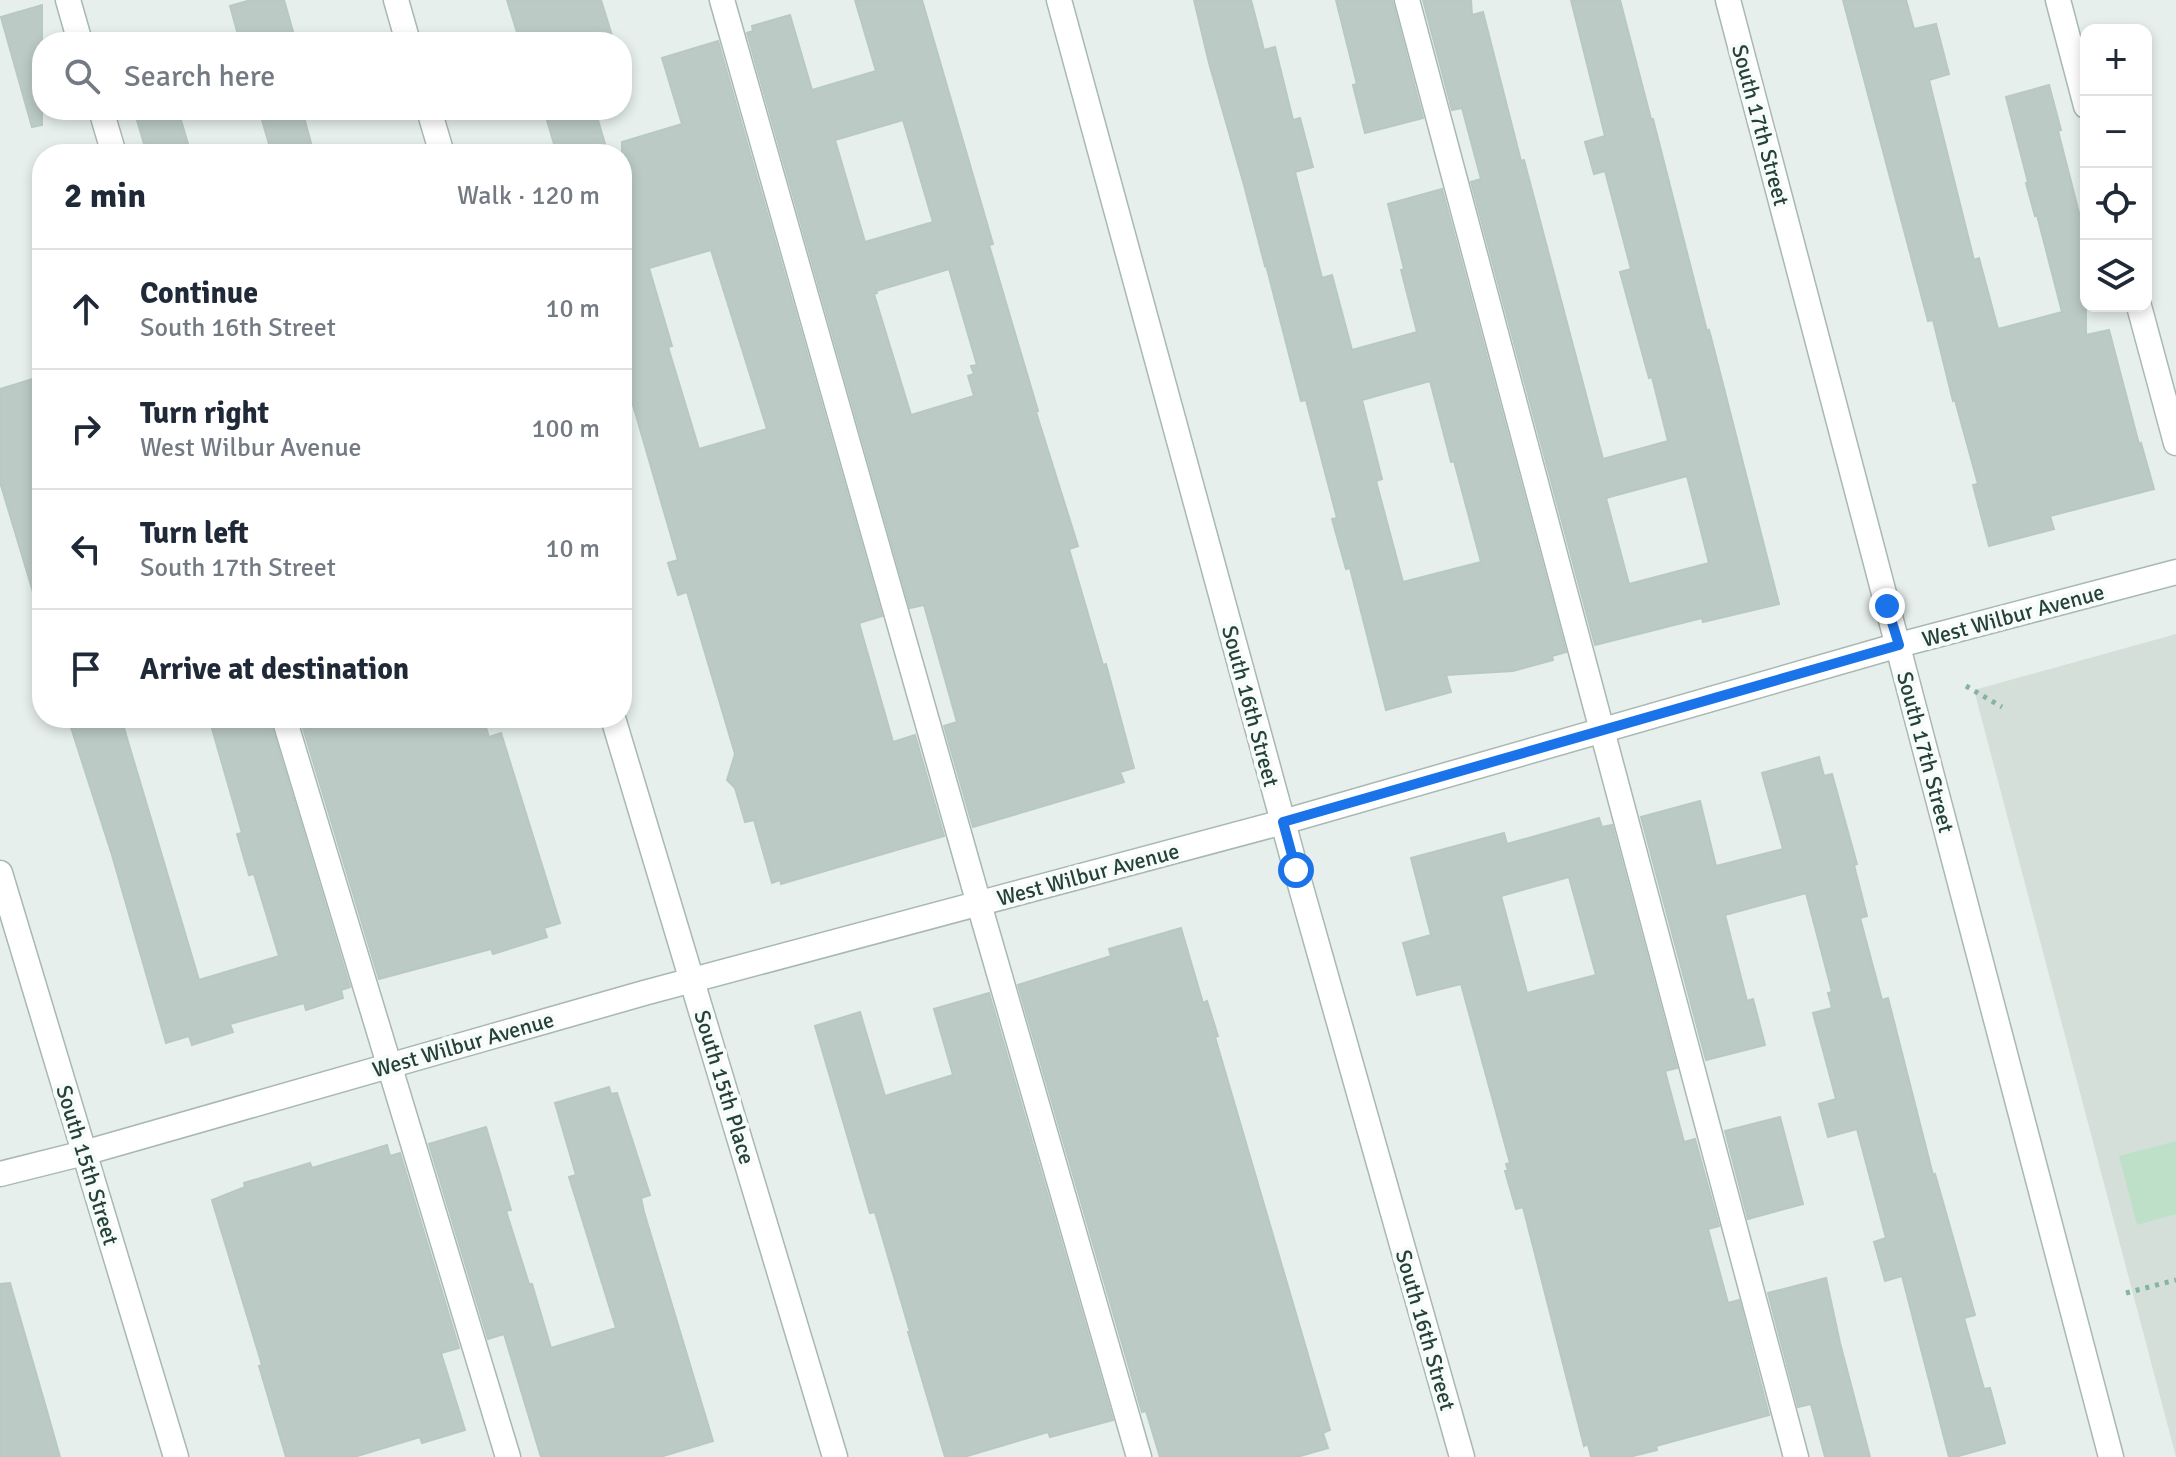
<!DOCTYPE html>
<html lang="en">
<head>
<meta charset="utf-8">
<style>
	:root { --surface:#fff; --page:#f6f6f7; --text:#1f2937; --muted:#747a83; --line:#e0e1e3 }
	body { margin:0; font-family:Signika,sans-serif; background:var(--page); color:var(--text) }
	.controls { position:absolute; right:24px; top:24px; display:grid; overflow:hidden; border-radius:16px; box-shadow:0 4px 12px #0003 }
	.controls button { width:72px; height:72px; display:grid; place-items:center; padding:0; border:0; border-bottom:2px solid var(--line); background:var(--surface); color:var(--text); font:40px sans-serif }
	.stop { position:absolute; width:24px; height:24px; margin:-18px; border:6px solid #1a73e8; border-radius:50%; background:#fff }
	.stop.end { background:#1a73e8; border-color:#fff; box-shadow:0 2px 8px #0008 }
	.list { margin:0; padding:0; list-style:none }
	h2 { display:flex; justify-content:space-between; align-items:center; height:104px; margin:0; padding:0 32px; font-size:34px }
	h2 small { font-size:26px; font-weight:400; color:var(--muted) }
	.list li { display:grid; grid-template-columns:52px 1fr auto; gap:24px; align-items:center; box-sizing:border-box; height:120px; padding:0 32px; border-top:2px solid var(--line) }
	.list b { display:block; font-size:30px; white-space:nowrap }
	.list p { margin:0; font-size:26px; white-space:nowrap; color:var(--muted) }
	.list em { font-size:26px; font-style:normal; color:var(--muted) }
	.icon { flex:none; width:44px; height:44px; fill:none; stroke:currentColor; stroke-width:2; stroke-linecap:round; stroke-linejoin:round }
	.map { position:relative; flex:none; width:2176px; height:1457px; overflow:hidden }
	.search { position:absolute; background:var(--surface); box-shadow:0 4px 12px #0003; left:32px; top:32px; width:600px; height:88px; display:flex; align-items:center; gap:20px; box-sizing:border-box; padding:0 28px; border-radius:32px; color:var(--muted); font-size:30px }
	.panel { position:absolute; background:var(--surface); box-shadow:0 4px 12px #0003; left:32px; top:144px; width:600px; height:584px; border-radius:32px }
	.map>svg:first-child { display:block }
	.built { fill:#d4dfda }
	.green { fill:#bfe0c8 }
	.building { fill:#bbcac4; stroke:#b8c9c2; stroke-width:2; fill-rule:evenodd }
	.lines { fill:none; stroke-linecap:round; stroke-linejoin:round }
	.minor-casing { stroke:#a8b8b2; stroke-width:27 }
	.path { stroke:#86b3a5; stroke-width:5; stroke-dasharray:4 6; stroke-linecap:butt }
	.minor { stroke:#fff; stroke-width:24 }
	.route { stroke:#1a73e8; stroke-width:10 }
	.labels { text-anchor:middle; stroke-width:8; stroke-linejoin:round; paint-order:stroke }
	.street-label { font-size:22px; fill:#24423a; stroke:#f7fbf9 }
</style>
</head>
<body>
<div class="map">
<svg width="2176" height="1457" viewBox="0 0 2176 1457">
	<rect width="100%" height="100%" fill="#e6efeb"/>
	<polygon class="built" points="2176,634 2176,1457 1974,690"/>
	<polygon class="green" points="2176,1141 2176,1214 2137,1225 2119,1156"/>
	<g class="building">
		<polygon points="251,0 284,0 296,42 240,42 230,6"/>
		<polygon points="507,0 601,0 614,42 520,42"/>
		<path d="M 855,0 L 922,0 L 993,244 L 989,245 L 1038,411 L 1036,412 L 1078,546 L 1069,549 L 1103,665 L 1106,664 L 1134,768 L 1120,772 L 1124,782 L 973,827 L 944,726 L 957,722 L 924,605 L 910,608 L 747,33 L 753,31 L 752,26 L 790,15 L 812,90 L 876,71 ZM 903,120 L 933,222 L 865,242 L 835,140 ZM 949,269 L 977,365 L 971,366 L 974,374 L 968,376 L 974,396 L 911,415 L 874,294 L 877,293 L 876,291 Z"/>
		<path d="M 1194,0 L 1251,0 L 1264,50 L 1275,47 L 1293,120 L 1300,118 L 1313,167 L 1295,172 L 1322,278 L 1332,275 L 1352,350 L 1417,332 L 1401,270 L 1404,269 L 1388,204 L 1442,189 L 1566,652 L 1552,656 L 1553,660 L 1513,671 L 1446,675 L 1451,692 L 1386,710 L 1350,568 L 1346,569 L 1332,519 L 1337,518 L 1306,400 L 1301,401 L 1266,265 L 1265,266 L 1244,185 L 1209,63 ZM 1430,381 L 1451,462 L 1454,461 L 1481,562 L 1403,582 L 1376,481 L 1382,479 L 1362,400 Z"/>
		<polygon points="1336,0 1392,0 1423,118 1365,133 1353,85 1357,84"/>
		<path d="M 1423,0 L 1471,0 L 1472,15 L 1483,12 L 1521,161 L 1524,160 L 1603,459 L 1668,441 L 1652,377 L 1649,378 L 1620,272 L 1631,269 L 1605,171 L 1594,174 L 1585,142 L 1605,136 L 1571,0 L 1620,0 L 1651,119 L 1653,119 L 1707,331 L 1709,330 L 1714,349 L 1779,604 L 1703,622 L 1702,618 L 1595,645 L 1471,182 L 1481,179 L 1462,108 L 1452,110 ZM 1687,476 L 1709,563 L 1629,584 L 1606,498 Z"/>
		<polygon points="1843,0 1906,0 1914,29 1936,24 1949,74 1929,80 1974,260 1979,258 1998,329 2062,312 2037,215 2035,216 2026,183 2028,182 2006,97 2049,85 2061,130 2058,131 2086,240 2086,335 2109,330 2139,444 2141,443 2154,489 2050,516 2054,529 1989,546 1973,485 1978,484 1955,400 1953,401 1933,320 1928,321"/>
		<polygon points="42,5 42,125 32,127 1,17"/>
		<path d="M 718,41 L 882,616 L 859,623 L 893,742 L 915,735 L 944,836 L 781,884 L 780,880 L 772,883 L 754,820 L 745,822 L 735,788 L 727,780 L 735,754 L 687,592 L 678,595 L 668,563 L 678,560 L 622,367 L 622,142 L 682,124 L 662,58 ZM 711,250 L 767,429 L 699,449 L 668,347 L 672,346 L 649,268 Z"/>
		<polygon points="134,110 178,110 191,154 147,154"/>
		<polygon points="259,110 302,110 314,154 272,154"/>
		<polygon points="544,110 595,110 608,154 557,154"/>
		<polygon points="42,376 42,591 33,592 0,482 0,389"/>
		<polygon points="68,718 121,718 199,980 279,956 254,874 249,875 237,834 242,833 209,718 269,718 350,987 341,990 343,998 306,1010 304,1003 230,1024 233,1032 192,1045 189,1036 166,1043 112,855"/>
		<polygon points="300,718 483,718 489,737 501,733 560,923 544,928 547,937 493,954 491,949 379,979"/>
		<polygon points="1819,757 1824,776 1832,774 1857,864 1854,865 1867,916 1860,918 1882,1000 1888,998 1933,1175 1935,1174 1975,1315 1964,1318 1984,1389 1990,1388 2005,1443 1955,1457 1949,1457 1902,1276 1885,1281 1874,1242 1886,1238 1857,1129 1828,1137 1819,1104 1836,1099 1813,1013 1832,1008 1828,993 1832,992 1806,893 1725,915 1747,1001 1753,999 1765,1045 1706,1060 1641,817 1700,801 1716,866 1783,849 1762,773"/>
		<path d="M 1599,818 L 1602,827 L 1612,825 L 1677,1068 L 1665,1071 L 1684,1142 L 1695,1139 L 1719,1226 L 1708,1229 L 1728,1303 L 1739,1300 L 1769,1415 L 1656,1446 L 1657,1450 L 1629,1457 L 1591,1457 L 1588,1444 L 1584,1446 L 1523,1207 L 1516,1209 L 1505,1171 L 1508,1171 L 1506,1164 L 1510,1163 L 1461,984 L 1417,995 L 1403,943 L 1431,935 L 1411,858 L 1504,833 L 1507,844 ZM 1569,877 L 1596,975 L 1527,993 L 1501,896 Z"/>
		<polygon points="1181,928 1203,1003 1207,1001 1218,1036 1215,1037 1330,1430 1323,1433 1328,1448 1297,1457 1160,1457 1146,1411 1142,1412 1018,985 1111,956 1109,949"/>
		<polygon points="989,993 1113,1420 1050,1437 1048,1432 964,1457 945,1457 908,1332 910,1332 875,1212 870,1213 815,1026 860,1012 885,1096 953,1075 934,1009"/>
		<polygon points="609,1087 611,1094 617,1093 650,1195 641,1198 644,1212 713,1441 660,1457 541,1457 504,1334 488,1339 429,1144 486,1127 511,1210 506,1211 529,1284 532,1284 551,1348 616,1328 569,1177 576,1175 555,1103"/>
		<polygon points="1780,1117 1803,1204 1748,1219 1725,1131"/>
		<polygon points="387,1145 390,1156 400,1153 459,1348 441,1353 465,1430 422,1443 420,1437 354,1457 286,1457 259,1366 262,1365 212,1200 245,1187 244,1183 310,1163 312,1168"/>
		<polygon points="1826,1278 1840,1343 1870,1457 1825,1457 1811,1404 1798,1407 1768,1293"/>
		<polygon points="10,1283 45,1404 60,1457 0,1457 0,1284"/>
	</g>
	<g class="lines">
		<g class="minor-casing">
			<g id="minor">
				<polyline points="68,0 80,42"/>
				<polyline points="396,0 408,42"/>
				<polyline points="722,0 979,904 1139,1457"/>
				<polyline points="1059,0 1296,870 1462,1457"/>
				<polyline points="1407,0 1796,1457"/>
				<polyline points="1728,0 2111,1457"/>
				<polyline points="2058,0 2086,106"/>
				<polyline points="101,110 114,154"/>
				<polyline points="429,110 442,154"/>
				<polyline points="2139,306 2176,443"/>
				<polyline points="284,718 508,1457"/>
				<polyline points="613,718 835,1457"/>
				<polyline points="0,873 176,1457"/>
				<polyline points="0,1174 84,1153 644,993 1283,822 1899,645 2176,572"/>
			</g>
		</g>
		<g class="path">
			<polyline points="1966,686 2002,707"/>
			<polyline points="2126,1293 2176,1280"/>
		</g>
		<use href="#minor" class="minor"/>
	</g>
	<g class="lines">
		<polyline class="route" points="1296,870 1283,822 1899,645 1887,606"/>
	</g>
	<g class="labels">
		<g class="street-label">
			<text transform="translate(1761 125) rotate(75)" y="8">South 17th Street</text>
			<text transform="translate(2013 615) rotate(-15)" y="8">West Wilbur Avenue</text>
			<text transform="translate(1251 706) rotate(75)" y="8">South 16th Street</text>
			<text transform="translate(1926 752) rotate(75)" y="8">South 17th Street</text>
			<text transform="translate(1088 874) rotate(-15)" y="8">West Wilbur Avenue</text>
			<text transform="translate(463 1044) rotate(-16)" y="8">West Wilbur Avenue</text>
			<text transform="translate(725 1087) rotate(73)" y="8">South 15th Place</text>
			<text transform="translate(88 1165) rotate(73)" y="8">South 15th Street</text>
			<text transform="translate(1426 1330) rotate(74)" y="8">South 16th Street</text>
		</g>
	</g>
</svg>
<div class="controls">
<button>+</button>
<button>−</button>
<button><svg class="icon" aria-label="locate" viewBox="0 0 24 24"><circle cx="12" cy="12" r="6"/><path d="M12 2v4M12 18v4M2 12h4M18 12h4"/></svg></button>
<button><svg class="icon" aria-label="layers" viewBox="0 0 24 24"><path d="M12 4l9 5-9 5-9-5zM3 14l9 5 9-5"/></svg></button>
</div>
<div class="stop" style="left:1296px;top:870px"></div>
<div class="stop end" style="left:1887px;top:606px"></div>
<div class="search"><svg class="icon" aria-label="search" viewBox="0 0 24 24"><circle cx="10" cy="10" r="6"/><path d="M15 15l6 6"/></svg>Search here</div>
<section class="panel">
<h2>2 min<small>Walk · 120 m</small></h2>
<ul class="list">
<li><svg class="icon" aria-label="ahead" viewBox="0 0 24 24"><path d="M12 20V5M6 11l6-6 6 6"/></svg><div><b>Continue</b><p>South 16th Street</p></div><em>10 m</em></li>
<li><svg class="icon" aria-label="right" viewBox="0 0 24 24"><path d="M7 20v-9h11M14 6l5 5-5 5"/></svg><div><b>Turn right</b><p>West Wilbur Avenue</p></div><em>100 m</em></li>
<li><svg class="icon" aria-label="left" viewBox="0 0 24 24"><path d="M17 20v-9H6M10 6l-5 5 5 5"/></svg><div><b>Turn left</b><p>South 17th Street</p></div><em>10 m</em></li>
<li><svg class="icon" aria-label="arrive" viewBox="0 0 24 24"><path d="M6 21V4h12l-3 4 3 4H6"/></svg><div><b>Arrive at destination</b></div></li>
</ul>
</section>
</div>
</body>
</html>
